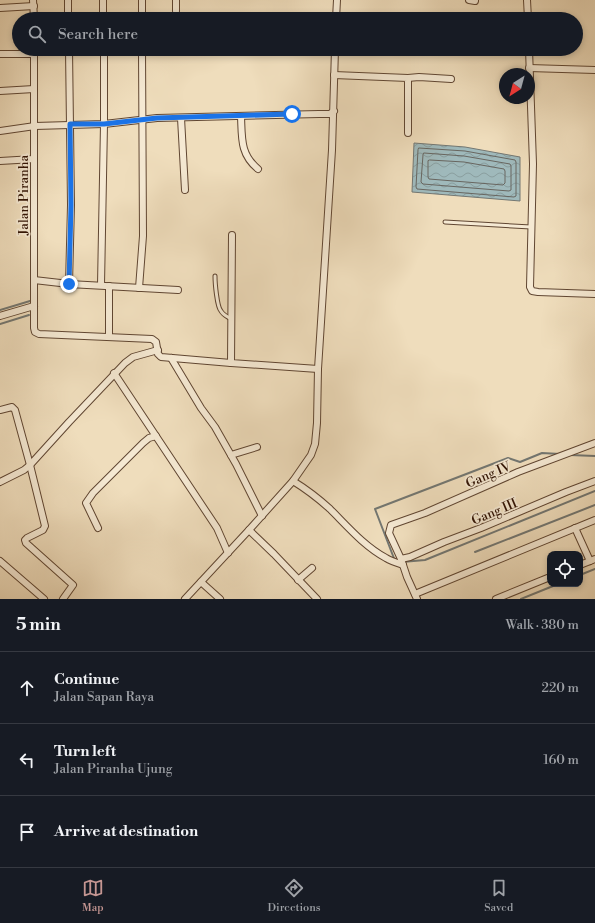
<!DOCTYPE html>
<html lang="en">
<head>
<meta charset="utf-8">
<style>
	:root { --surface:#171b24; --page:#20242c; --text:#f1f3f6; --muted:#9ea1a6; --line:#363941; --accent:#c59692 }
	body { margin:0; font-family:"Libre Bodoni",serif; background:var(--page); color:var(--text) }
	.controls { position:absolute; right:12px; bottom:12px; display:grid; overflow:hidden; border-radius:8px; box-shadow:0 2px 6px #0003 }
	.controls button { width:36px; height:36px; display:grid; place-items:center; padding:0; border:0; border-bottom:1px solid var(--line); background:var(--surface); color:var(--text); font:20px sans-serif }
	.compass { position:absolute; left:499px; top:68px; width:36px; height:36px; border-radius:50%; background:var(--surface); box-shadow:0 2px 6px #0003; rotate:216deg }
	.stop { position:absolute; width:12px; height:12px; margin:-9px; border:3px solid #1a73e8; border-radius:50%; background:#fff }
	.stop.end { background:#1a73e8; border-color:#fff; box-shadow:0 1px 4px #0008 }
	.list { margin:0; padding:0; list-style:none }
	h2 { display:flex; justify-content:space-between; align-items:center; height:52px; margin:0; padding:0 16px; font-size:17px }
	h2 small { font-size:13px; font-weight:400; color:var(--muted) }
	.list li { display:grid; grid-template-columns:26px 1fr auto; gap:12px; align-items:center; box-sizing:border-box; height:72px; padding:0 16px; border-top:1px solid var(--line) }
	.list b { display:block; font-size:15px; white-space:nowrap }
	.list p { margin:0; font-size:13px; white-space:nowrap; color:var(--muted) }
	.list em { font-size:13px; font-style:normal; color:var(--muted) }
	.icon { flex:none; width:22px; height:22px; fill:none; stroke:currentColor; stroke-width:2; stroke-linecap:round; stroke-linejoin:round }
	.map { position:relative; flex:none; width:595px; height:599px; overflow:hidden }
	.search { position:absolute; background:var(--surface); box-shadow:0 2px 6px #0003; left:12px; right:12px; top:12px; height:44px; display:flex; align-items:center; gap:10px; box-sizing:border-box; padding:0 14px; border-radius:22px; color:var(--muted); font-size:15px }
	.sheet { height:268px; background:var(--surface) }
	nav { display:flex; justify-content:space-around; align-items:center; box-sizing:border-box; height:56px; border-top:1px solid var(--line); background:var(--surface); font-size:11px; color:var(--muted) }
	nav a { display:grid; justify-items:center; gap:2px }
	nav .on { color:var(--accent) }
	.map>svg:first-child { display:block }
	.water { fill:url(#water-waves); stroke:#737772 }
	.lines { fill:none; stroke-linecap:round; stroke-linejoin:round }
	.shore { stroke:#686660; stroke-width:1 }
	.stream { stroke:#737772; stroke-width:2 }
	.lane-casing { stroke:#604632; stroke-width:5 }
	.street-casing { stroke:#604632; stroke-width:8 }
	.lane { stroke:#f5e9d3; stroke-width:3 }
	.street { stroke:#f5e9d3; stroke-width:6 }
	.route { stroke:#1a73e8; stroke-width:5 }
	.labels { text-anchor:middle; stroke-width:3.5; stroke-linejoin:round; paint-order:stroke }
	.street-label { font-size:13px; fill:#311304; stroke:#f5e9d3 }
</style>
</head>
<body>
<div class="map">
<svg width="595" height="599" viewBox="0 0 595 599">
	<defs>
		<pattern id="water-waves" width="16" height="10" patternUnits="userSpaceOnUse"><rect width="16" height="10" fill="#9fb9bb"/><path d="M0 5q4-4 8 0t8 0" fill="none" stroke="#899e9f"/></pattern>
	</defs>
	<rect width="100%" height="100%" fill="#efddbc"/>
	<filter id="stains"><feTurbulence type="fractalNoise" baseFrequency=".005" numOctaves="4"/><feColorMatrix values="0 0 0 0 .2 0 0 0 0 .09 0 0 0 0 .02 0 0 0 .5 -.17"/></filter>
	<radialGradient id="worn" r=".72"><stop offset=".6" stop-color="#630" stop-opacity="0"/><stop offset="1" stop-color="#630" stop-opacity=".3"/></radialGradient>
	<polygon class="water" points="414,143 465,147 520,157 520,201 412,192"/>
	<g class="lines">
		<g class="shore">
			<polygon points="419,148 465,151 515,160 516,162 516,196 514,197 417,189 416,187 418,150"/>
			<polygon points="424,153 464,156 510,164 511,166 511,190 509,191 423,184 421,182 423,155"/>
			<polygon points="430,160 464,162 504,169 505,171 505,183 503,185 429,179 428,177 428,161"/>
		</g>
		<g class="stream">
			<polyline points="0,310 30,301"/>
			<polyline points="0,324 29,315"/>
			<polyline points="570,455 595,456"/>
			<polyline points="475,552 595,505"/>
			<polyline points="395,561 375,509 508,458 520,462 542,453 560,454"/>
			<polyline points="402,562 425,560 595,491"/>
			<polyline points="580,575 595,569"/>
			<polyline points="521,599 558,584"/>
		</g>
		<g class="lane-casing">
			<g id="lane">
				<polyline points="445,222 531,227"/>
				<path d="M 215,276 C 215,283 217,307 221,311 C 223,315 228,317 231,319"/>
			</g>
		</g>
		<g class="street-casing">
			<g id="street">
				<polyline points="33,0 34,19"/>
				<polyline points="68,0 68,19"/>
				<polyline points="103,0 103,19"/>
				<polyline points="142,0 142,19"/>
				<polyline points="176,0 176,11"/>
				<polyline points="469,0 475,1"/>
				<polyline points="527,0 528,19"/>
				<polyline points="0,8 34,6"/>
				<polyline points="336,19 337,0"/>
				<polyline points="34,49 34,328 35,332 39,334 152,339 156,342 158,354 161,357 231,363"/>
				<polyline points="69,49 71,205 69,284"/>
				<polyline points="529,49 533,164 530,287 532,291 538,292 595,294"/>
				<polyline points="0,54 34,54"/>
				<polyline points="529,68 595,70"/>
				<polyline points="334,75 408,78 408,133"/>
				<polyline points="408,78 419,77 451,79"/>
				<polyline points="0,91 34,89"/>
				<path d="M 241,116 C 242,138 240,154 258,169"/>
				<polyline points="181,118 185,190"/>
				<polyline points="0,131 35,126 104,124 157,118 319,114 330,114 334,111"/>
				<polyline points="0,161 34,159"/>
				<polyline points="232,235 231,363 318,369"/>
				<polyline points="34,280 69,284 178,290"/>
				<polyline points="101,285 104,124 104,49"/>
				<polyline points="139,288 143,236 142,49"/>
				<polyline points="0,316 34,306"/>
				<polyline points="109,337 109,286"/>
				<polyline points="171,358 201,408 215,427 236,464 262,516"/>
				<polyline points="114,373 217,528 228,553"/>
				<polyline points="0,410 12,407 15,410 30,465 45,526 43,530 27,538 25,540 26,543 73,585 63,599"/>
				<polyline points="231,455 257,447"/>
				<path d="M 293,481 C 306,489 319,499 330,509 C 348,527 364,546 386,558 C 391,561 397,563 403,565"/>
				<polyline points="0,482 24,470 30,465 69,422 125,363 133,357 158,350"/>
				<polyline points="98,528 86,503 93,493 143,443 149,438 156,436"/>
				<polyline points="575,528 590,561"/>
				<polyline points="249,530 274,554 317,599"/>
				<polyline points="401,559 410,557 444,542 481,528 566,492 595,481"/>
				<polyline points="0,561 44,599"/>
				<polyline points="580,565 595,559"/>
				<polyline points="298,580 312,568"/>
				<polyline points="201,582 220,599"/>
				<polyline points="415,594 595,520"/>
				<polyline points="185,599 249,530 293,481 311,455 315,444 317,423 318,369 332,150 335,49"/>
				<polyline points="417,599 407,577 401,559 389,533 391,525 425,513 518,472 595,443"/>
				<polyline points="496,599 550,577"/>
			</g>
		</g>
		<use href="#lane" class="lane"/>
		<use href="#street" class="street"/>
	</g>
	<g class="lines">
		<polyline class="route" points="69,284 71,205 70,124 104,124 157,118 292,114"/>
	</g>
	<g class="labels">
		<g class="street-label">
			<text transform="translate(23 195) rotate(-90)" y="5">Jalan Piranha</text>
			<text transform="translate(488 474) rotate(-23)" y="5">Gang IV</text>
			<text transform="translate(494 511) rotate(-23)" y="5">Gang III</text>
		</g>
	</g>
	<rect width="100%" height="100%" filter="url(#stains)"/>
	<rect width="100%" height="100%" fill="url(#worn)"/>
</svg>
<div class="controls">
<button><svg class="icon" aria-label="locate" viewBox="0 0 24 24"><circle cx="12" cy="12" r="6"/><path d="M12 2v4M12 18v4M2 12h4M18 12h4"/></svg></button>
</div>
<svg class="compass" viewBox="-18 -18 36 36"><path d="M0-13l5 13h-10z" fill="#e53935"/><path d="M0 13l5-13h-10z" fill="#9ea1a6"/></svg>
<div class="stop" style="left:292px;top:114px"></div>
<div class="stop end" style="left:69px;top:284px"></div>
<div class="search"><svg class="icon" aria-label="search" viewBox="0 0 24 24"><circle cx="10" cy="10" r="6"/><path d="M15 15l6 6"/></svg>Search here</div>
</div>
<section class="sheet">
<h2>5 min<small>Walk · 380 m</small></h2>
<ul class="list">
<li><svg class="icon" aria-label="ahead" viewBox="0 0 24 24"><path d="M12 20V5M6 11l6-6 6 6"/></svg><div><b>Continue</b><p>Jalan Sapan Raya</p></div><em>220 m</em></li>
<li><svg class="icon" aria-label="left" viewBox="0 0 24 24"><path d="M17 20v-9H6M10 6l-5 5 5 5"/></svg><div><b>Turn left</b><p>Jalan Piranha Ujung</p></div><em>160 m</em></li>
<li><svg class="icon" aria-label="arrive" viewBox="0 0 24 24"><path d="M6 21V4h12l-3 4 3 4H6"/></svg><div><b>Arrive at destination</b></div></li>
</ul>
</section>
<nav>
<a class="on"><svg class="icon" aria-label="map" viewBox="0 0 24 24"><path d="M3 6l6-2 6 2 6-2v14l-6 2-6-2-6 2zM9 4v14M15 6v14"/></svg>Map</a>
<a><svg class="icon" aria-label="directions" viewBox="0 0 24 24"><path d="M12 3l9 9-9 9-9-9zM9 14v-3h6M13 9l2 2-2 2"/></svg>Directions</a>
<a><svg class="icon" aria-label="saved" viewBox="0 0 24 24"><path d="M7 4h10v16l-5-4-5 4z"/></svg>Saved</a>
</nav>
</body>
</html>
